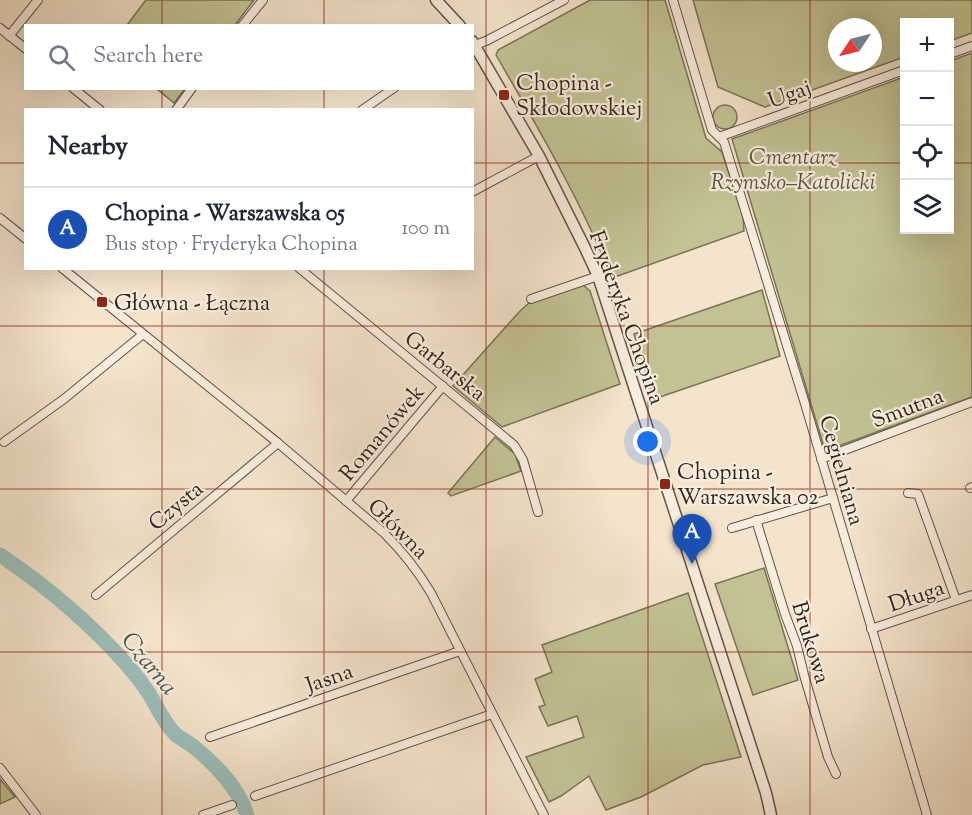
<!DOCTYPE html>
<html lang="en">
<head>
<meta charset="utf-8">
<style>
	:root { --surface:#fff; --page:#f6f6f7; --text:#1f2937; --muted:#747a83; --line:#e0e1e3; --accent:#8f2418 }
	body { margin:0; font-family:"Sorts Mill Goudy",serif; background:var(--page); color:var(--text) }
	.controls { position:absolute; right:18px; top:18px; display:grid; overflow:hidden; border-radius:0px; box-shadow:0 6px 24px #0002 }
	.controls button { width:54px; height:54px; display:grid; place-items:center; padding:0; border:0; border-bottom:2px solid var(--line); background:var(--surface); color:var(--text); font:30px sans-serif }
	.compass { position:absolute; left:828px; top:18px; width:54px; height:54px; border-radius:50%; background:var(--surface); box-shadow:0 6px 24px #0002; rotate:235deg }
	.you { position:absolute; left:648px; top:442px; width:21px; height:21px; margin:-15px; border:4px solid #fff; border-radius:50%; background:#1a73e8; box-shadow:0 0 0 9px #1a73e833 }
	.badge { display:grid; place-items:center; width:39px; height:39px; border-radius:50%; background:var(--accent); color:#fff; font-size:20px; font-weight:700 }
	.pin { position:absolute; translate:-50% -50px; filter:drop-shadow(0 2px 3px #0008) }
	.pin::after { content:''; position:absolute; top:32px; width:21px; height:18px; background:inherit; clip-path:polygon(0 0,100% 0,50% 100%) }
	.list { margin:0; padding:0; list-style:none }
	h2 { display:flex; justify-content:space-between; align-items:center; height:78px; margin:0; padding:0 24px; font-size:26px }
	h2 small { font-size:20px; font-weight:400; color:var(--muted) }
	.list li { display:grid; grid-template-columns:39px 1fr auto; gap:18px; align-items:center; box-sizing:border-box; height:84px; padding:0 24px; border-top:2px solid var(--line) }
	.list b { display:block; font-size:22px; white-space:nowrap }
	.list p { margin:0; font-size:20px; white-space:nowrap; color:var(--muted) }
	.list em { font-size:20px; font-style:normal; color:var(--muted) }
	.icon { flex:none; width:33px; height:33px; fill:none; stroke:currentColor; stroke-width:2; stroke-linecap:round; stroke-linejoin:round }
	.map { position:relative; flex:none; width:972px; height:815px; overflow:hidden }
	.search { position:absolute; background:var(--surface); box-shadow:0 6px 24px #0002; left:24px; top:24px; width:450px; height:66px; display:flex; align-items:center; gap:15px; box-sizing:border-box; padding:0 21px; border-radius:0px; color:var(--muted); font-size:22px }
	.panel { position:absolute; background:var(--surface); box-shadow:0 6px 24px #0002; left:24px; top:108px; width:450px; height:162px; border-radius:0px }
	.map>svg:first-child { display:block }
	.green { fill:#c2c293; stroke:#7a7358; stroke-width:1.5; fill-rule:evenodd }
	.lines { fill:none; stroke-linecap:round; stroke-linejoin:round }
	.river { stroke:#9cbeb9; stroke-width:15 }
	.minor-casing { stroke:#625449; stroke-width:10 }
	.tertiary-casing { stroke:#625449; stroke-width:13 }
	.minor { stroke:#f8edde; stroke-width:8 }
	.tertiary { stroke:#f8edde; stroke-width:10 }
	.grid { fill:none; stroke:#8f2418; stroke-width:1.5; stroke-opacity:0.55 }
	.poi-dot { fill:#8f2418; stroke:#f8edde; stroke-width:2 }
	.labels { text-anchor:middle; stroke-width:4.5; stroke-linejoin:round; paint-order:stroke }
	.poi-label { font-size:22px; fill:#32241d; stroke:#f8edde; text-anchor:start }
	.street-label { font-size:22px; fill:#32241d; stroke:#f8edde }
	.park-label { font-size:22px; font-style:italic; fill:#5d5340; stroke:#f8edde }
	.water-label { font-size:24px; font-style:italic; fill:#52524c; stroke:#f8edde }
</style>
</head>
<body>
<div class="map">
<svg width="972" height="815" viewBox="0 0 972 815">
	<rect width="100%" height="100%" fill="#f4e4cc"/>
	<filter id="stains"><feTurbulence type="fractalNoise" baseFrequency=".00333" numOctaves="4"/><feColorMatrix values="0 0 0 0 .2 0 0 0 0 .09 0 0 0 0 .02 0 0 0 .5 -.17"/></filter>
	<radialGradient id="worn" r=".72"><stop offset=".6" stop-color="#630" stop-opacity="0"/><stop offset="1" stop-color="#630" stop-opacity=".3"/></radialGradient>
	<g class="green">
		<polygon points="146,0 254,0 235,25 127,25"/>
		<path d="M 590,0 L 665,0 L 706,138 L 722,152 L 743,217 L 744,231 L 612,278 C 581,201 538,128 496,55 L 498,50 Z"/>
		<path d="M 693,0 L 972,0 L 972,33 L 950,41 L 950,22 L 904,22 L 904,57 L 765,107 L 718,87 ZM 837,27 L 873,27 L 873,63 L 837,63 Z"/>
		<polygon points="972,53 972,397 825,451 732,139 904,77 904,230 950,230 950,61"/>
		<polygon points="157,89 185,89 174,103"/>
		<circle cx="725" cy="117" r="12"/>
		<polygon points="583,285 590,291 620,384 502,427 453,386 520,311 529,303"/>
		<polygon points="762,290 780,356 654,399 634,334"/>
		<polygon points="495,437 515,454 521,471 451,496 448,493"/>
		<polygon points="764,568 798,680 753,695 715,584"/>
		<polygon points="688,593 741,757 703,765 641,797 606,810 589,776 561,796 549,802 526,757 584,737 577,716 548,726 539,707 545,705 535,679 552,672 542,645"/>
		<polygon points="0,779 15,797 0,804"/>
	</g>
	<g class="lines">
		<path class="river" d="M 0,555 C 46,586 91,624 128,666 C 135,674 142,683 148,692 C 157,706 163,722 175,734 C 181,739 188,742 194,747 C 215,764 239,789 247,815"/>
		<g class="minor-casing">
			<g id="minor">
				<polyline points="673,0 712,130 724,142 806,407 927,815"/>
				<polyline points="242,26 263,0"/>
				<polyline points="0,28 26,49"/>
				<polyline points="9,36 38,0"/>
				<polyline points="472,46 486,41 564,0"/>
				<polyline points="950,54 972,46"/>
				<polyline points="73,88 100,110"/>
				<polyline points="176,110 192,88"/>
				<polyline points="362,110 394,88"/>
				<polyline points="719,137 904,70"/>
				<polyline points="472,192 539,156"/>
				<polyline points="0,218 26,239"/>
				<path d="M 62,268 L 278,443 L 384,533 C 403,552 418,571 431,593 L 544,815"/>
				<polyline points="299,268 514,445 523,460 538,512"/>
				<polyline points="531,299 598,276"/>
				<polyline points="4,442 64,399 142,335"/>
				<polyline points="821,459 972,402"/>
				<polyline points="970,488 972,487"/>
				<polyline points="908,493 918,494 956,600"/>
				<polyline points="346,501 443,386"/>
				<polyline points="756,520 785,614 797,646 804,675 828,757 836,774"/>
				<polyline points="732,528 833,498"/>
				<polyline points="96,595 278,443"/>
				<polyline points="871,629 972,595"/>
				<polyline points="210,737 460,651"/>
				<polyline points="0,768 36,815"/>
				<polyline points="255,796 492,714"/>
				<polyline points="203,815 232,805"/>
			</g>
		</g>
		<g class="tertiary-casing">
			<g id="tertiary">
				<polyline points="436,0 460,26"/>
				<polyline points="472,41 539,156 584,246 598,276 766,793 771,815"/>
			</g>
		</g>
		<use href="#minor" class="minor"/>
		<use href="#tertiary" class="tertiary"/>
	</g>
	<path class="grid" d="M 162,0 L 162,26M 324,0 L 324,26M 486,0 L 486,815M 648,0 L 648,815M 810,0 L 810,815M 162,88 L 162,110M 324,88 L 324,110M 0,163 L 26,163M 472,163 L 904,163M 950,163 L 972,163M 162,268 L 162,815M 324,268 L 324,815M 0,326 L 972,326M 0,489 L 972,489M 0,652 L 972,652"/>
	<g class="poi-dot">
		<rect x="498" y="89" width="12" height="12" rx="3"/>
		<rect x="96" y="296" width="12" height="12" rx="3"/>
		<rect x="659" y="478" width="12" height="12" rx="3"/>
	</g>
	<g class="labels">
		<g class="poi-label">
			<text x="516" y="90">Chopina -<tspan x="516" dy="25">Skłodowskiej</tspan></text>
			<text x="114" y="310">Główna - Łączna</text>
			<text x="677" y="479">Chopina -<tspan x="677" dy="25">Warszawska 02</tspan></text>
		</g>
		<g class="street-label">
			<text transform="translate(789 93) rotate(-20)" y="8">Ugaj</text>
			<text transform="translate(628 317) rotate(70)" y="8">Fryderyka Chopina</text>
			<text transform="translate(446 365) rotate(39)" y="8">Garbarska</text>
			<text transform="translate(907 407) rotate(-21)" y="8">Smutna</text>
			<text transform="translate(381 432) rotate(-50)" y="8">Romanówek</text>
			<text transform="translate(843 470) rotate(74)" y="8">Cegielniana</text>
			<text transform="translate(175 505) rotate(-40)" y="8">Czysta</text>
			<text transform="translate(399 528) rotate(45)" y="8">Główna</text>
			<text transform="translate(916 595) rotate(-19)" y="8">Długa</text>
			<text transform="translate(812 642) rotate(73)" y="8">Brukowa</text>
			<text transform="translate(329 677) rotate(-19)" y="8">Jasna</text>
		</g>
		<g class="park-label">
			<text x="793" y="164">Cmentarz<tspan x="793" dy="25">Rzymsko–Katolicki</tspan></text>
		</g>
		<g class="water-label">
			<text transform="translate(150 663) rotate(51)" y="8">Czarna</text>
		</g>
	</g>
	<rect width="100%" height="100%" filter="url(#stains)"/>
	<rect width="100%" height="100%" fill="url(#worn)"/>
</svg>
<div class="controls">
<button>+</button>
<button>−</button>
<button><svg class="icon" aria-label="locate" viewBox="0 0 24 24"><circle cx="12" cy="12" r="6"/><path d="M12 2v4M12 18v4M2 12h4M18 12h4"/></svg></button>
<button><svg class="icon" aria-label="layers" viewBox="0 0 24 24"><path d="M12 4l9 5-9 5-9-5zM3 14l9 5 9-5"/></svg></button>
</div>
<svg class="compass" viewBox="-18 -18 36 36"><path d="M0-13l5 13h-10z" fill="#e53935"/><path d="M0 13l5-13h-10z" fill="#747a83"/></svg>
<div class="you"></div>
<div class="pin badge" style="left:692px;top:564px;background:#1a4fb4">A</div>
<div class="search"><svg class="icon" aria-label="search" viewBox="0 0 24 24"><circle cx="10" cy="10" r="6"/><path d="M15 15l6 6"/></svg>Search here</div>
<section class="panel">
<h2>Nearby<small></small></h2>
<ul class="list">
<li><span class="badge" style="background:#1a4fb4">A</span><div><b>Chopina - Warszawska 05</b><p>Bus stop · Fryderyka Chopina</p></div><em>100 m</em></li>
</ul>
</section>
</div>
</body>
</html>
